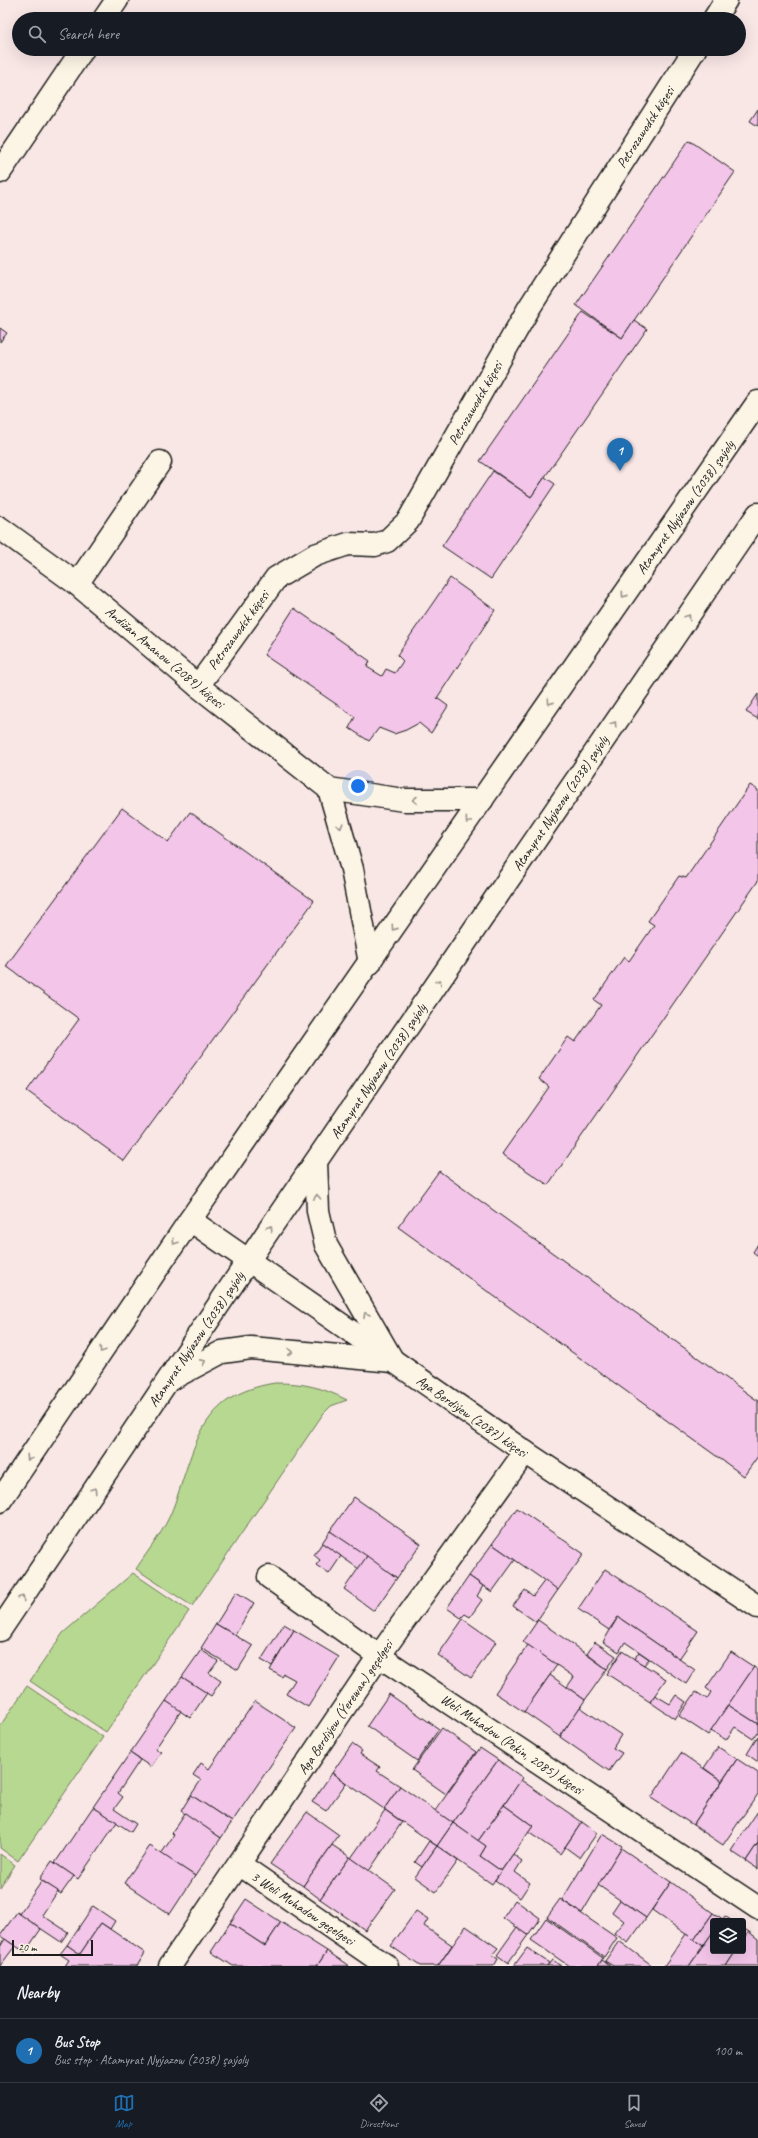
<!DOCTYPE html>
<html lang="en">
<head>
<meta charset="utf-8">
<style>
	:root { --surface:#171b24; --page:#242831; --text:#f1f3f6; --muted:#9ea1a6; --line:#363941; --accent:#1f6fb2 }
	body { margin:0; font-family:Caveat,sans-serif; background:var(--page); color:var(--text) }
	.controls { position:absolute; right:12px; bottom:12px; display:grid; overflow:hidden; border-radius:4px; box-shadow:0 4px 16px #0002 }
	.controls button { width:36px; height:36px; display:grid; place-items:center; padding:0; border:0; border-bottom:1px solid var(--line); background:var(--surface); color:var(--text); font:20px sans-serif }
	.scale { position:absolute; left:12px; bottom:10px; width:81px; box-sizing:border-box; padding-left:4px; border:2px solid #1c1c1c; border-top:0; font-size:11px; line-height:14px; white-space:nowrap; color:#1c1c1c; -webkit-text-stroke:3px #fcf5e5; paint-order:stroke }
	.you { position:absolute; left:358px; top:786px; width:14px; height:14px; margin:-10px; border:3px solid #fff; border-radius:50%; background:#1a73e8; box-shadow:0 0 0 6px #1a73e833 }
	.badge { display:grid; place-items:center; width:26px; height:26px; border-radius:50%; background:var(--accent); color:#fff; font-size:13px; font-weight:700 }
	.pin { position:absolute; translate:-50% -33px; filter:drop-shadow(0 1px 2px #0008) }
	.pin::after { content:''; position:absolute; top:21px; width:14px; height:12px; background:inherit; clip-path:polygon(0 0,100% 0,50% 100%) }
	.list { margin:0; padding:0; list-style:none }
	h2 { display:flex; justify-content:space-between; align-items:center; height:52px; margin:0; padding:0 16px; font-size:17px }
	h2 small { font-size:13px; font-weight:400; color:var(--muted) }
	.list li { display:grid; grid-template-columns:26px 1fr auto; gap:12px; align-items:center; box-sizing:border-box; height:64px; padding:0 16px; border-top:1px solid var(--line) }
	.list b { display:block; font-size:15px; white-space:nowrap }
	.list p { margin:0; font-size:13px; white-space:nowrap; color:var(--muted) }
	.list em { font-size:13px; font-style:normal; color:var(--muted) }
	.icon { flex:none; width:22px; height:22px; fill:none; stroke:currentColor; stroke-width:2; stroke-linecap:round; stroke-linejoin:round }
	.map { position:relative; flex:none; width:758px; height:1966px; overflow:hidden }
	.search { position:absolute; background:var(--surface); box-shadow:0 4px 16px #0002; left:12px; right:12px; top:12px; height:44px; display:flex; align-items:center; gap:10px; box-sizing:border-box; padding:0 14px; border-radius:22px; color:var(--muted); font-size:15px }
	.sheet { height:116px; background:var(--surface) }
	nav { display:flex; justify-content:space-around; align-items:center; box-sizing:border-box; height:56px; border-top:1px solid var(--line); background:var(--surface); font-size:11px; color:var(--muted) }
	nav a { display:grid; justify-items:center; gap:2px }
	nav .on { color:var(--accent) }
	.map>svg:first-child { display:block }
	.green { fill:#b7d891; stroke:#6a7a56 }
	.building { fill:#f3c5e9; stroke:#1c1c1c }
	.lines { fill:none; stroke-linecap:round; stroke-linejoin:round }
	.minor-casing { stroke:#1c1c1c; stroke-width:25 }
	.tertiary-casing { stroke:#1c1c1c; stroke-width:25 }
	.primary-casing { stroke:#1c1c1c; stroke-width:25 }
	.minor { stroke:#fcf5e5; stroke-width:22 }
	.tertiary { stroke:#fcf5e5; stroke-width:22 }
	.primary { stroke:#fcf5e5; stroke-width:22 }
	.oneway { stroke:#97938b }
	.labels { text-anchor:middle; stroke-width:3; stroke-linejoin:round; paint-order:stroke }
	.street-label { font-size:14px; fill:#1c1c1c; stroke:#fcf5e5 }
</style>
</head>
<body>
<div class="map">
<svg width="758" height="1966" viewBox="0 0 758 1966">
	<rect width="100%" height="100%" fill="#f9e7e6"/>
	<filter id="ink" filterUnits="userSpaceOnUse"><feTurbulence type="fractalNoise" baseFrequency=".025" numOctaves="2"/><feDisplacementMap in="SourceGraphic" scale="8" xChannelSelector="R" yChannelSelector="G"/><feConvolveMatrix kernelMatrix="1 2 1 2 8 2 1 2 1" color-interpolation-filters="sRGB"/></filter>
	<g filter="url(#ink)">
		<g class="green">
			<path d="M 275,1383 C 305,1383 321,1387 347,1400 L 331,1406 L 323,1414 L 192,1606 L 136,1569 C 149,1549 165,1530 173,1508 C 196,1447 198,1395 275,1383 Z"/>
			<polygon points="133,1573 189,1611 106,1732 30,1681 63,1633"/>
			<polygon points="27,1686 103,1737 18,1861 0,1848 0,1726"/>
			<polygon points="0,1854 15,1865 0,1888"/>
		</g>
		<g class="building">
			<polygon points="758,109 758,126 750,121"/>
			<polygon points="689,140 735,172 622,338 576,305"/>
			<polygon points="583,312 622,338 634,320 647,329 531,497 480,461"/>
			<polygon points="0,328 7,333 0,342"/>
			<polygon points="493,471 531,497 545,477 555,484 491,579 442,546"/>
			<polygon points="450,578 495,610 437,698 448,706 431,733 419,723 406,730 394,734 379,728 369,741 349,728 355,717 264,655 294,608 370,661 367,667 382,676 386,669 395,673 403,661 397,655"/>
			<polygon points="758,694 758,719 746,712"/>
			<polygon points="750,785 758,790 758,881 548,1185 502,1154 549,1087 539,1079 568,1037 575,1042 601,1005 594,1000 624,957 629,961 654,925 648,921 679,876 686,878"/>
			<polygon points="122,808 168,842 190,812 314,901 124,1161 27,1091 79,1019 6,966"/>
			<polygon points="439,1171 758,1401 758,1456 744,1476 398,1227"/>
			<polygon points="758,1244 758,1256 753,1252"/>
			<polygon points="354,1497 421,1544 397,1578 330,1531"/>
			<polygon points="517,1508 584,1554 558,1590 492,1544"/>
			<polygon points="330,1531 367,1556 359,1569 322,1543"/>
			<polygon points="322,1543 341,1556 329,1574 316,1565 320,1560 314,1555"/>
			<polygon points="492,1544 515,1560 492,1592 469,1576"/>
			<polygon points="367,1556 397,1578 374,1611 344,1589"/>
			<polygon points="605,1569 698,1631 679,1659 618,1617 609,1630 578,1609"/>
			<polygon points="469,1576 483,1586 477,1596 482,1600 470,1617 465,1614 461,1618 447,1608"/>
			<polygon points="545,1580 558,1590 536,1622 513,1606 525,1590 533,1596"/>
			<polygon points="236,1592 254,1603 235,1635 216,1624"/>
			<polygon points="618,1617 695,1670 686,1684 625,1642 619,1652 603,1642"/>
			<polygon points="463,1619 496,1642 471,1678 438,1655"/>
			<polygon points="538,1620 607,1669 585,1700 567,1687 574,1677 523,1642"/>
			<polygon points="216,1624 253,1646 238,1670 201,1648"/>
			<polygon points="284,1624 294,1630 272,1666 261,1660"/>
			<polygon points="294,1630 339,1657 308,1707 286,1694 295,1680 284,1674 282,1677 270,1670"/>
			<polygon points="595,1642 616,1656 607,1669 587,1654"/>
			<polygon points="528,1645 557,1665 524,1712 495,1693"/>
			<polygon points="201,1650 218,1661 209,1673 221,1681 211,1696 182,1677"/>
			<polygon points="622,1651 666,1679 650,1702 607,1674"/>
			<polygon points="639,1652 649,1659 644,1665 634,1659"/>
			<polygon points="731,1652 754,1667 708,1735 679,1716 696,1692 707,1699 711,1692 706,1688"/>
			<polygon points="754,1667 758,1670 758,1724 728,1705"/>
			<polygon points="550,1675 585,1700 560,1737 524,1712"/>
			<polygon points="182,1677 207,1693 190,1718 166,1701"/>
			<polygon points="389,1694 439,1729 417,1761 367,1726"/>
			<polygon points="655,1695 670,1704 676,1695 686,1702 675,1719 650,1702"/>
			<polygon points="166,1701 181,1711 155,1749 161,1752 151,1767 130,1753"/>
			<polygon points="255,1701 296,1728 232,1822 191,1795 201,1780 193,1775 201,1763 209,1769"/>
			<polygon points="728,1705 758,1724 758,1732 753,1739 735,1727 726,1740 711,1730"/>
			<polygon points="580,1707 621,1735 613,1748 622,1753 609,1771 560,1737"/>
			<polygon points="442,1728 476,1752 446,1794 412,1770"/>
			<polygon points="758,1736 758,1762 747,1754"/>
			<polygon points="352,1744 362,1751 360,1754 380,1767 377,1771 400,1786 384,1809 332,1773"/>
			<polygon points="718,1747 737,1759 722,1781 704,1768"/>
			<polygon points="480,1748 498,1760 453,1823 435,1811"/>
			<polygon points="130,1753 140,1760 118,1793 123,1797 114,1809 136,1824 131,1832 93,1807"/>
			<polygon points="681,1753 722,1781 693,1825 651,1798"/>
			<polygon points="737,1759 758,1773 758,1794 723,1845 693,1825"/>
			<polygon points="498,1760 523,1778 478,1841 453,1823"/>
			<polygon points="332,1773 346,1783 326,1811 312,1802"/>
			<polygon points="521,1780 582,1822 560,1854 528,1832 533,1826 504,1805"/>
			<polygon points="400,1786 453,1823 437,1846 384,1809"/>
			<polygon points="191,1795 232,1822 221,1838 181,1811"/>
			<polygon points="504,1805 533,1826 501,1871 480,1856 486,1846 478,1841"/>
			<polygon points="93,1807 117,1822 78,1879 55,1863"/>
			<polygon points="385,1810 402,1822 369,1871 351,1858"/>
			<polygon points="758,1811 758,1843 746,1861 731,1851"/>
			<polygon points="307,1812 339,1835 303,1886 270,1864"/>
			<polygon points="185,1813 221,1838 195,1876 161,1854 174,1835 172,1833"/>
			<polygon points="582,1822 597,1833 580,1858 565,1847"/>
			<polygon points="453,1823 486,1846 480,1856 501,1871 492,1884 437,1846"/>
			<polygon points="602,1834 622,1846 582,1913 562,1900"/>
			<polygon points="429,1841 437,1846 422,1867 415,1862"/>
			<polygon points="758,1843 758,1869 746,1861"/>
			<polygon points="332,1845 350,1857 320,1899 303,1886"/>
			<polygon points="150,1846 195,1876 170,1914 124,1883"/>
			<polygon points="437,1846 458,1861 436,1892 415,1877"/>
			<polygon points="621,1848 671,1882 646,1918 598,1885"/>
			<polygon points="513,1854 522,1861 515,1872 530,1883 520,1898 495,1880"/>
			<polygon points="350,1857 395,1889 365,1930 320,1899"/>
			<polygon points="52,1861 74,1876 61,1894 40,1879"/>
			<polygon points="42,1881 58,1891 42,1915 68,1932 61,1942 19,1914"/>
			<polygon points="671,1882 713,1913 694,1940 652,1910"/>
			<polygon points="246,1899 281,1922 265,1946 230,1923"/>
			<polygon points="560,1899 617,1938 604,1957 547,1917"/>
			<polygon points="515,1900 540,1918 528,1935 503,1918"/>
			<polygon points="620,1900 646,1918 628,1943 614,1933 624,1921 612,1912"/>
			<polygon points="93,1906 115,1921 110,1929 101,1923 80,1954 67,1945"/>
			<polygon points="416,1911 428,1919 424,1926 452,1945 438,1966 420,1966 391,1946"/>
			<polygon points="17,1912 41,1929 25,1952 0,1936"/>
			<polygon points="713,1913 723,1919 721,1921 713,1921 713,1932 703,1946 694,1940"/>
			<polygon points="725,1916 732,1921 721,1921"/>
			<polygon points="546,1918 603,1958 598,1966 569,1966 531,1940"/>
			<polygon points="281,1922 327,1951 317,1966 233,1966 211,1952 230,1923 265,1946"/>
			<polygon points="101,1923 145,1953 137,1966 65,1966 69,1960 60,1954 67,1945 80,1954"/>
			<polygon points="466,1926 498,1948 492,1955 498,1959 494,1966 438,1966"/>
			<polygon points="517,1927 528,1935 508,1963 497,1955"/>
			<polygon points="743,1928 749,1932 743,1941"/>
			<polygon points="713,1932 713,1951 736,1951 726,1966 689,1966"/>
			<polygon points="749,1932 758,1939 758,1966 726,1966 736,1951 743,1951 743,1941"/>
			<polygon points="686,1934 703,1946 689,1966 664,1966"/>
			<polygon points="5,1939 15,1946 0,1966 0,1947"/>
			<polygon points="619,1941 653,1966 613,1966 605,1961"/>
			<polygon points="527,1948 549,1963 547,1966 514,1966"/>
			<polygon points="327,1951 349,1966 317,1966"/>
			<polygon points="552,1960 561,1966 547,1966"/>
			<polygon points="602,1960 610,1966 598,1966"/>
		</g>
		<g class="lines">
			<g class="minor-casing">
				<g id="minor">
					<polyline points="104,19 117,0"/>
					<polyline points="714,19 726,0"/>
					<polyline points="0,172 83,49"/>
					<polyline points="0,528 77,584 198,686 329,789 404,800 482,800"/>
					<polyline points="77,584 160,462"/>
					<polyline points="198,686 276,578 315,555 348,544 375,545 387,541 408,521 529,308 695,49"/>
					<polyline points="329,789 352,869 370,963"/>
					<polyline points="269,1577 379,1656 758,1908"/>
					<polyline points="239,1864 387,1966"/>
					<polyline points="170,1966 379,1656 525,1452"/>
				</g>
			</g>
			<g class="tertiary-casing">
				<polyline id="tertiary" points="190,1220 525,1452 758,1607"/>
			</g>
			<g class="primary-casing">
				<g id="primary">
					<polyline points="316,1162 318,1211 326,1245 393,1361"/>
					<polyline points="171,1379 222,1352 251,1348 393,1361"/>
					<polyline points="0,1501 190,1220 758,402"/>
					<polyline points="0,1630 271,1227 758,514"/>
				</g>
			</g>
			<use href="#minor" class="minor"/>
			<use href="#tertiary" class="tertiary"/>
			<use href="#primary" class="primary"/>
		</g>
		<defs><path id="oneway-chevron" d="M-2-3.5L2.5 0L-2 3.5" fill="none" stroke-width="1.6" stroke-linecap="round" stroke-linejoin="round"/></defs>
		<g class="oneway">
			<use href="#oneway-chevron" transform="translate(624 595) rotate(125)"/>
			<use href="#oneway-chevron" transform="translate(688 617) rotate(-56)"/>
			<use href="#oneway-chevron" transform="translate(550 702) rotate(125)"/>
			<use href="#oneway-chevron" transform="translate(614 724) rotate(-56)"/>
			<use href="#oneway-chevron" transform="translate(415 800) rotate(180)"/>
			<use href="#oneway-chevron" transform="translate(468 821) rotate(125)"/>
			<use href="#oneway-chevron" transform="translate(340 826) rotate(74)"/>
			<use href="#oneway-chevron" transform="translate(394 928) rotate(125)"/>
			<use href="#oneway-chevron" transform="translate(439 982) rotate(-56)"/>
			<use href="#oneway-chevron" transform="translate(317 1197) rotate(-93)"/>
			<use href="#oneway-chevron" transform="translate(270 1228) rotate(-56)"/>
			<use href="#oneway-chevron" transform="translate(175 1242) rotate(124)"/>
			<use href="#oneway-chevron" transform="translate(366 1315) rotate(-120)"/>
			<use href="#oneway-chevron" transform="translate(102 1350) rotate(124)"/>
			<use href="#oneway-chevron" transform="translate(290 1352) rotate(5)"/>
			<use href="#oneway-chevron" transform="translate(203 1362) rotate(-28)"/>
			<use href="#oneway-chevron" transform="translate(29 1458) rotate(124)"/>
			<use href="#oneway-chevron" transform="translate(94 1490) rotate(-56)"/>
			<use href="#oneway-chevron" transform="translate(22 1598) rotate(-56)"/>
		</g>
	</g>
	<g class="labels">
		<g class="street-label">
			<text transform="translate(645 127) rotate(-57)" y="5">Petrozawodsk köçesi</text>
			<text transform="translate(475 403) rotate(-60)" y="5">Petrozawodsk köçesi</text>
			<text transform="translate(685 507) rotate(-55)" y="5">Atamyrat Nyýazow (2038) şaýoly</text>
			<text transform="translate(238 630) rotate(-54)" y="5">Petrozawodsk köçesi</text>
			<text transform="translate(165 657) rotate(40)" y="5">Andižan Amanow (2089) köçesi</text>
			<text transform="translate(560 803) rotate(-56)" y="5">Atamyrat Nyýazow (2038) şaýoly</text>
			<text transform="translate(378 1071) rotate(-56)" y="5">Atamyrat Nyýazow (2038) şaýoly</text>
			<text transform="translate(196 1339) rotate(-56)" y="5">Atamyrat Nyýazow (2038) şaýoly</text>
			<text transform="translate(472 1416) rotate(35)" y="5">Aga Berdiýew (2087) köçesi</text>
			<text transform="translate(345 1707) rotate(-56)" y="5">Aga Berdiýew (Ýerewan) geçelgesi</text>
			<text transform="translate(512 1744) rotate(34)" y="5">Weli Muhadow (Pekin, 2085) köçesi</text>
			<text transform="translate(303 1908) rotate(34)" y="5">3 Weli Muhadow geçelgesi</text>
		</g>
	</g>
</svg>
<div class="controls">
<button><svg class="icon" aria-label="layers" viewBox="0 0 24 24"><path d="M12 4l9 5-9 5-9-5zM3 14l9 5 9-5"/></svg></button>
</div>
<div class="scale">20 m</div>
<div class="you"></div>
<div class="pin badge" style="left:620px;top:471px">1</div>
<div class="search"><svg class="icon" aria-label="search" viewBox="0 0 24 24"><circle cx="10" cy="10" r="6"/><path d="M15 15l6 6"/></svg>Search here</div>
</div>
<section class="sheet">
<h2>Nearby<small></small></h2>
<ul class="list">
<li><span class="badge">1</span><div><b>Bus Stop</b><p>Bus stop · Atamyrat Nyýazow (2038) şaýoly</p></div><em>100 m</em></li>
</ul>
</section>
<nav>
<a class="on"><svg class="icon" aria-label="map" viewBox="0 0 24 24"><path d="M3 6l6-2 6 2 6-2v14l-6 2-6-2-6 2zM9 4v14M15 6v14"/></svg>Map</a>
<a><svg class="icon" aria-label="directions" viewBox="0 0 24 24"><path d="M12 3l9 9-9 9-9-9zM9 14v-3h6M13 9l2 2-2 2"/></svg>Directions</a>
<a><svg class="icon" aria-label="saved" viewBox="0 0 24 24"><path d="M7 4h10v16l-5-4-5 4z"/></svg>Saved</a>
</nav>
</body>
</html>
